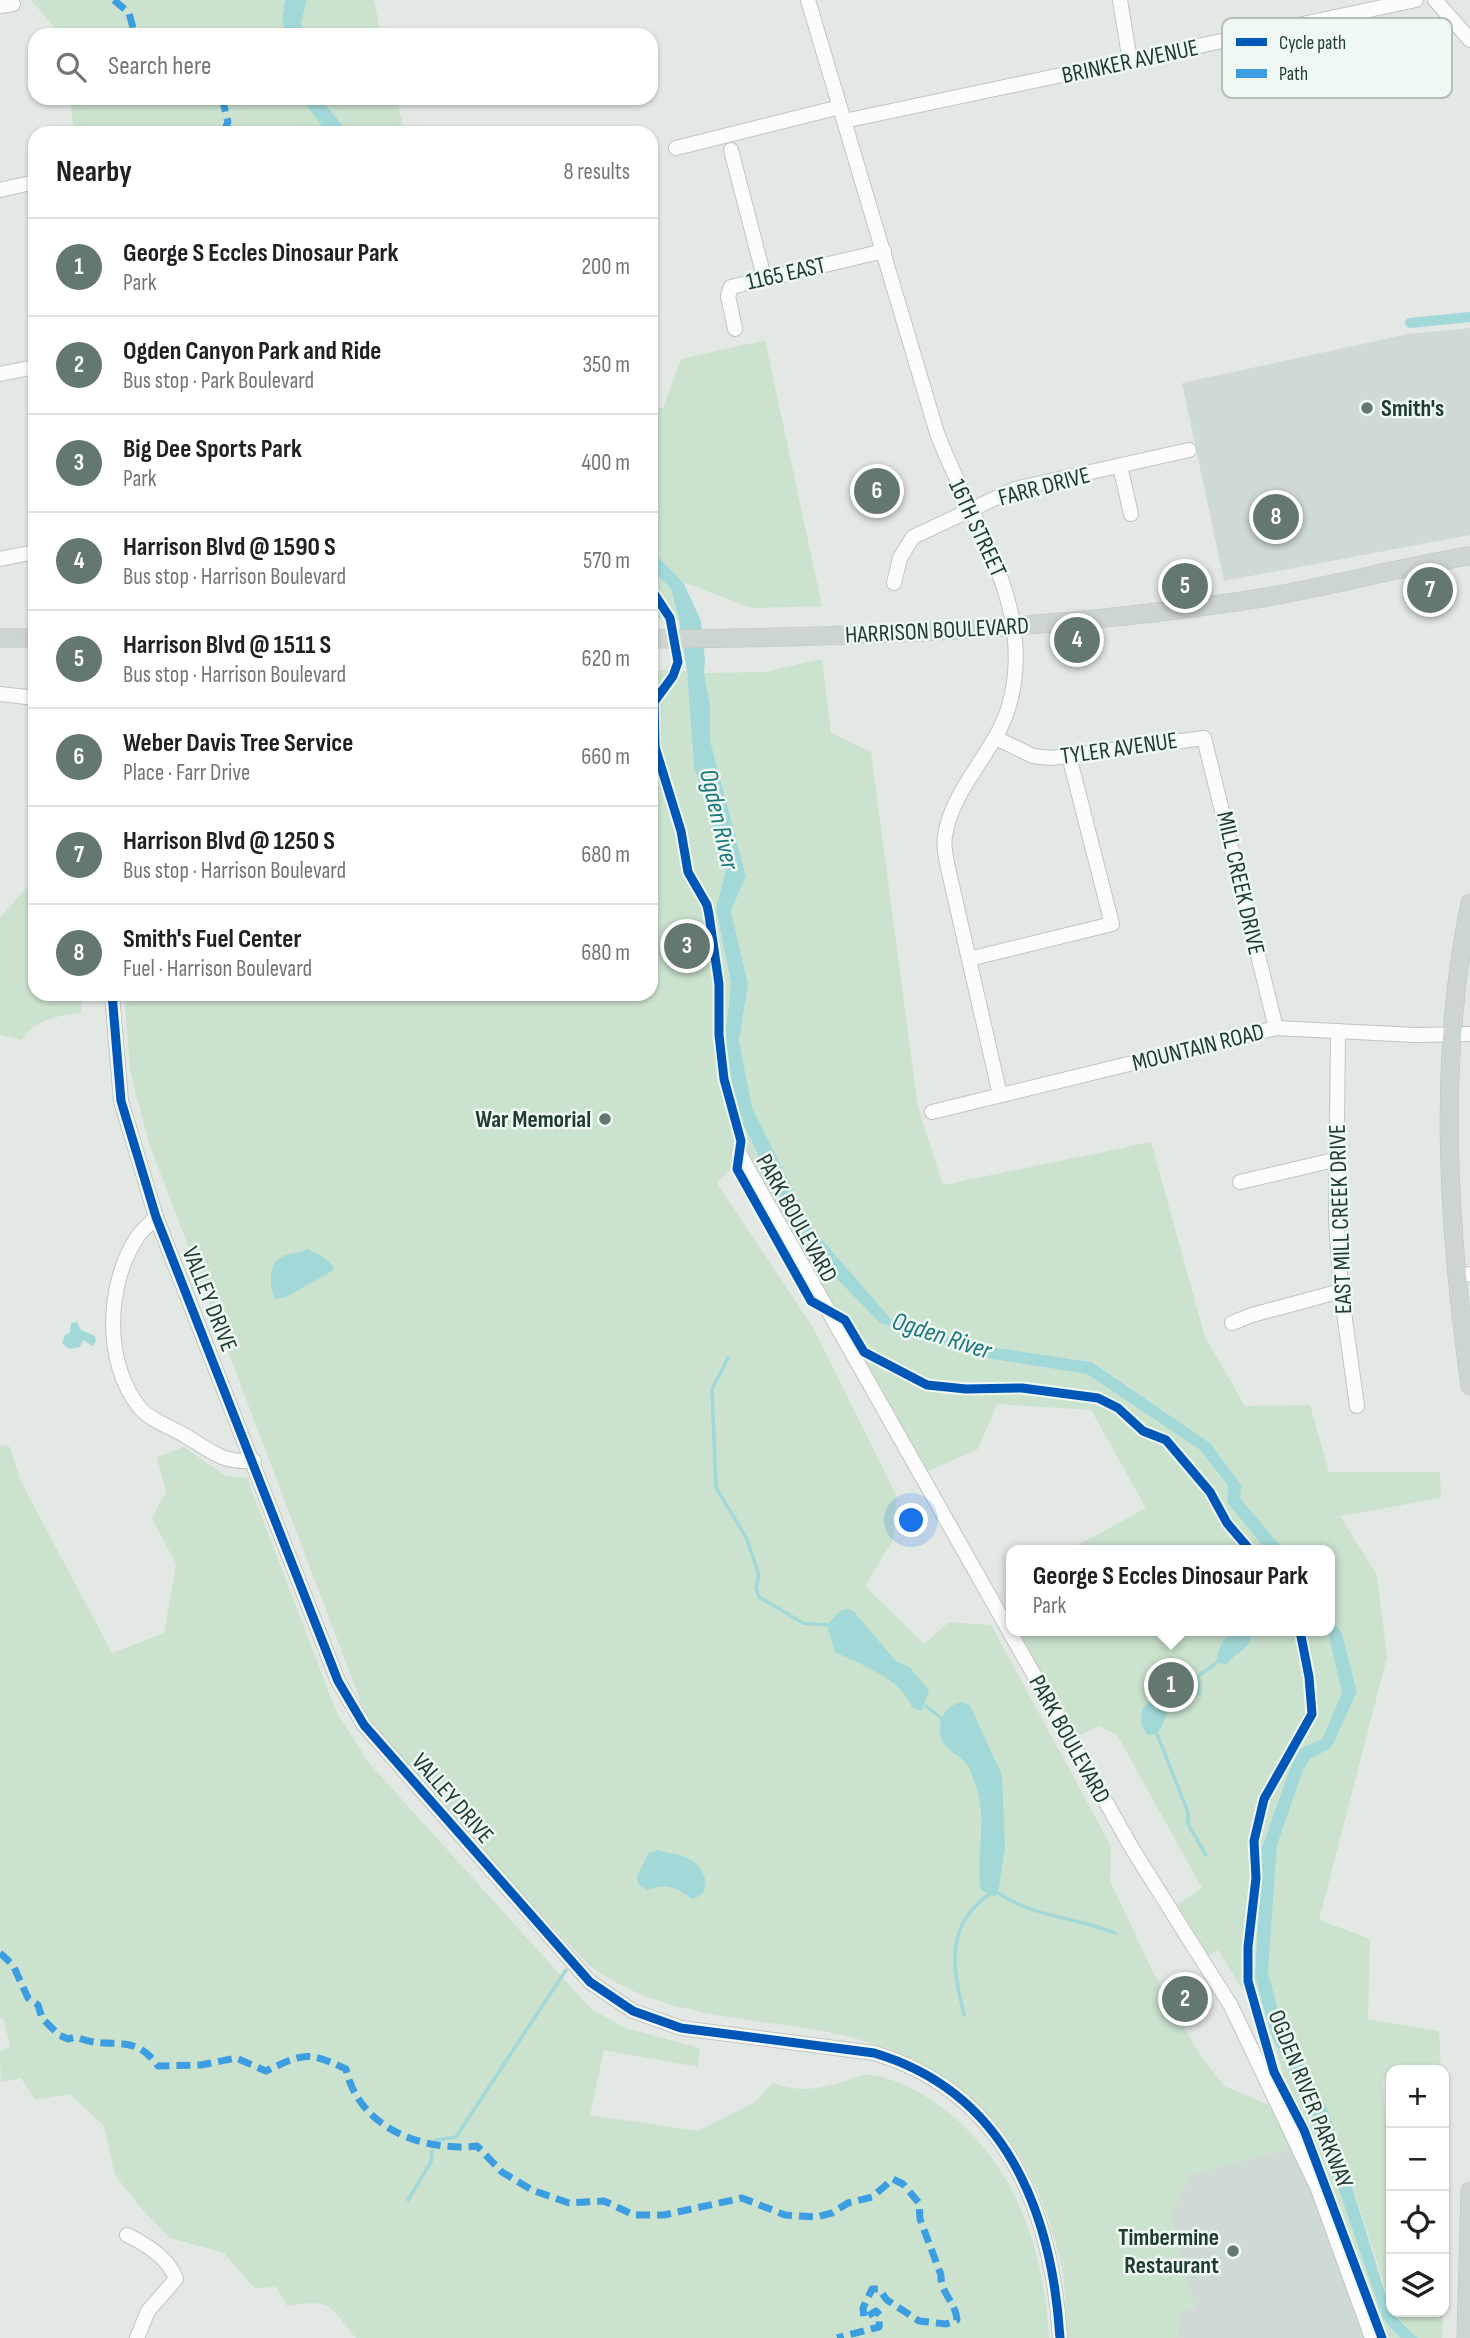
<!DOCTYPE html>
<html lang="en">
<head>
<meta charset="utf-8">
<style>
	:root { --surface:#fff; --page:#f6f6f6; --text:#202124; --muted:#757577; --line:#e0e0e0; --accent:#64786f }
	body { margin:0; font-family:"Sofia Sans Condensed",sans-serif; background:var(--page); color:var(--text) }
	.controls { position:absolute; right:21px; bottom:21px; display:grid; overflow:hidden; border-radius:14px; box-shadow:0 2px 5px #0004 }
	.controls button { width:63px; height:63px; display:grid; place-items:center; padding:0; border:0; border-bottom:2px solid var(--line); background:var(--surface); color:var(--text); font:35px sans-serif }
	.you { position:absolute; left:912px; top:1521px; width:24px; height:24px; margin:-18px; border:5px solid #fff; border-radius:50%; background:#1a73e8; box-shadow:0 0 0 10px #1a73e833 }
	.badge { display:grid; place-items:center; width:46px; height:46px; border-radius:50%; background:var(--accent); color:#fff; font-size:23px; font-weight:700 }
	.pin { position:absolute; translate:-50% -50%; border:4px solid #fff; box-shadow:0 2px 7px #0006 }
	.popup { position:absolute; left:1006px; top:1545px; width:329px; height:91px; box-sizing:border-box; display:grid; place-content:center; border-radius:14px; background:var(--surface); filter:drop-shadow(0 2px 5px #0005); font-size:23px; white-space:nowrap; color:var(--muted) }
	.popup b { font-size:26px; color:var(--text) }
	.popup::after { content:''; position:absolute; left:50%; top:100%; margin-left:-14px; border:14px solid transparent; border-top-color:var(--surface) }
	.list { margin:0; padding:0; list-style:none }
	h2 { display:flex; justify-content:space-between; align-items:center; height:91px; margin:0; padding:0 28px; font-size:30px }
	h2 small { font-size:23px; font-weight:400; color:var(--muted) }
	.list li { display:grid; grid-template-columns:46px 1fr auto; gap:21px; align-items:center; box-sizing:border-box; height:98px; padding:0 28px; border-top:2px solid var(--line) }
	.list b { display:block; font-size:26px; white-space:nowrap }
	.list p { margin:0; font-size:23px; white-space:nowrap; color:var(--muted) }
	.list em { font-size:23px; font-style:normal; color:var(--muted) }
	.icon { flex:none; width:38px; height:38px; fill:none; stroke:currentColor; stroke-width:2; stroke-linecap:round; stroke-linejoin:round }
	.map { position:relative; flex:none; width:1470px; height:2338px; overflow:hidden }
	.search { position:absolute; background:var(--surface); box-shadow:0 2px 5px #0004; left:28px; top:28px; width:630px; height:77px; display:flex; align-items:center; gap:18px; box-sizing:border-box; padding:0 24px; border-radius:21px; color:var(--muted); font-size:26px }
	.panel { position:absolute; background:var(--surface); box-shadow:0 2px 5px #0004; left:28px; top:126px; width:630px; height:875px; border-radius:21px }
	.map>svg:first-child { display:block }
	.built { fill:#d0dad4 }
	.green { fill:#cbe2ce }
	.water { fill:#a2d9d8 }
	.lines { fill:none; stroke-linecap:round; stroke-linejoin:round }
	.stream { stroke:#a2d9d8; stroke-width:3.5 }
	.canal { stroke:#a2d9d8; stroke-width:10 }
	.minor-casing { stroke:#c0c5c2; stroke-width:16 }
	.major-casing { stroke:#bbc5c0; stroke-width:19 }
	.minor { stroke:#fbfcfb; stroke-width:14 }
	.major { stroke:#cdd5d1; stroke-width:18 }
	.quiet { stroke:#3c9ee1; stroke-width:7; stroke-dasharray:14 7; stroke-linecap:butt }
	.cycleway-casing { stroke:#f0f8f3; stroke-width:13 }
	.cycleway { stroke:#0057b8; stroke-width:9 }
	.poi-dot { fill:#64786f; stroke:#f0f8f3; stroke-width:2.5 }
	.labels { text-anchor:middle; stroke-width:5; stroke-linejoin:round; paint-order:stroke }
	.street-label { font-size:24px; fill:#203c30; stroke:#f0f8f3 }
	.poi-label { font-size:24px; font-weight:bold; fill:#203c30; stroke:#f0f8f3; text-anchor:end }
	.water-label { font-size:26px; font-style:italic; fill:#197879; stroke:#f0f8f3 }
	.key { fill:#f0f8f3; stroke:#b2c0b8; stroke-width:2 }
	.key-label { font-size:19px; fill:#203c30 }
</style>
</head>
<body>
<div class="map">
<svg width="1470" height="2338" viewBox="0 0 1470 2338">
	<rect width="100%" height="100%" fill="#e3e8e5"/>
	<g class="built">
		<polygon points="1470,328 1470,535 1224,581 1182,383 1408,334"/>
		<polygon points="1293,2147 1340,2261 1365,2338 1176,2338 1180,2311 1194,2308 1170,2218 1189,2175"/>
	</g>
	<g class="green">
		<polygon points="31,0 285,0 282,19 286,35 61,35"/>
		<polygon points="307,0 374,0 381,35 303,35 301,24"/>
		<polygon points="69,98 301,98 327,133 75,133"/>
		<polygon points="320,98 396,98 405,133 349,133"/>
		<polygon points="765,340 822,606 752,608 683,582 651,550 651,408 663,408 681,359"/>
		<polygon points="651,569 671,589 679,620 651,617"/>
		<polygon points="822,659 831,733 871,752 918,1108 943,1185 1151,1142 1205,1337 1245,1406 1310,1405 1329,1472 1440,1472 1441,1498 1340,1516 1377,1575 1387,1657 1319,1920 1370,1939 1368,2019 1439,2031 1441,2070 1391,2070 1391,2078 1382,2079 1391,2167 1391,2306 1329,2112 1283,2029 1268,1972 1277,1847 1303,1770 1310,1759 1331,1748 1357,1692 1342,1634 1330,1615 1330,1550 1284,1550 1240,1498 1210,1443 1093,1362 971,1344 891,1319 812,1228 752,1107 739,1041 748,984 731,911 746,876 710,740 710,705 704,673 764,672"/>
		<path d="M 651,670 L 687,671 L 694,767 L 726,869 L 716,909 L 731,983 L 725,1037 L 736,1110 L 801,1242 L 880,1323 L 992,1359 L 1087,1374 L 1200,1450 L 1228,1487 L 1227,1502 L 1266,1550 L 1069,1550 L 1146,1508 L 1091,1410 L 997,1404 L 978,1449 L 926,1472 L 743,1156 L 717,1183 L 814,1329 L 897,1497 L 893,1540 L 865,1586 L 924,1644 L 949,1622 L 991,1625 L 1111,1846 L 1110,1881 L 1154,1974 L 1198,2052 L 1224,2086 L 1269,2105 L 1293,2147 L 1189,2175 L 1170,2218 L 1195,2307 L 1180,2312 L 1176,2338 L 1067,2338 C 1066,2314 1066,2288 1061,2264 C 1028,2118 946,2049 800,2027 C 728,2017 649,2011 589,1965 L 420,1784 L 367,1718 L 149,1143 L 130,1070 L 124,994 L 651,994 Z"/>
		<path d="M 28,886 L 35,887 L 35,994 L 82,994 L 81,1013 C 58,1016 34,1019 22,1040 L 0,1035 L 0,918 Z"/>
		<path d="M 0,1445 L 10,1447 L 20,1480 L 112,1653 L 164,1633 L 176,1564 L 152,1518 L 166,1492 L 157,1457 L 184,1447 L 226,1476 L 247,1478 L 336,1711 L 369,1763 L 591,2009 L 625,2028 L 700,2048 L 698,2067 L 604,2050 L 590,2115 L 698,2131 L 754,2103 L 773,2083 C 800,2093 819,2089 846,2081 C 852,2079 860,2074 866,2075 C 890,2076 915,2089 934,2102 C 1013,2156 1044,2246 1049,2338 L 356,2338 C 328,2304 332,2299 287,2306 L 276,2287 L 254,2288 L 224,2253 L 170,2238 L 141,2208 L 115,2175 L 104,2126 L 70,2094 L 35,2100 L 21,2078 L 1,2082 L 0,2051 L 10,2047 L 4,2020 L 0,2018 Z"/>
		<polygon points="1012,1631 1328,1631 1331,1636 1342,1693 1322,1739 1300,1749 1262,1846 1255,1977 1272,2037 1314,2117 1383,2319 1400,2338 1385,2338 1300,2130 1272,2037 1218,1950 1209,1956 1177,1905 1202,1888 1117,1735 1099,1726 1073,1738"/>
		<polygon points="1393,2312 1443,2312 1442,2338 1418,2338"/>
	</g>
	<g class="water">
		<polygon points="285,0 307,0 301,24 303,35 286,35 282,19"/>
		<polygon points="301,98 320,98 349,133 327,133"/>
		<polygon points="651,550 683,582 701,621 705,661 704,673 710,705 710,740 746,876 731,911 748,984 739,1041 752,1107 812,1228 891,1319 971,1344 1092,1362 1210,1443 1241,1485 1240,1498 1284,1550 1266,1550 1227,1502 1228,1486 1200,1450 1087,1374 992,1359 880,1323 801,1242 736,1110 725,1037 731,983 716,909 726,869 694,767 687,671 679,620 671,589 651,569"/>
		<path d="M 307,1249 L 322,1256 L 334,1267 L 332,1271 L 286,1297 L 275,1299 C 269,1285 267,1261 286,1255 C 294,1253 300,1253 307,1249 Z"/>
		<polygon points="77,1322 81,1330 95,1336 96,1341 93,1346 83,1340 80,1347 69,1349 62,1343 65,1335 70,1332 71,1323"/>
		<path d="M 848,1609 L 854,1612 L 896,1661 L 910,1668 L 929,1690 L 922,1711 L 912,1707 C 899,1677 863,1666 835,1652 L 827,1625 L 841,1610 Z"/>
		<polygon points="1330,1615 1342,1634 1357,1692 1331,1748 1310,1759 1303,1770 1277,1846 1268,1972 1283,2029 1329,2112 1391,2312 1418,2338 1400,2338 1383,2319 1314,2117 1272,2037 1255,1977 1262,1847 1290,1769 1300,1749 1322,1739 1342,1693 1328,1631"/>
		<path d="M 1247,1631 L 1251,1634 C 1252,1649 1235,1652 1227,1664 L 1216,1663 C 1220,1643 1224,1631 1247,1631 Z"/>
		<path d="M 1197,1675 L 1200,1675 L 1201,1693 L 1196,1698 L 1188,1698 L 1180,1692 C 1166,1702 1168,1720 1157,1734 L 1147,1735 L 1141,1723 L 1142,1709 L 1166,1687 L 1173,1687 Z"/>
		<path d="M 962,1702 L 970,1706 L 1002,1775 L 1005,1848 L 998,1893 L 994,1897 L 981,1890 C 975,1856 988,1820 976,1786 C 974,1780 971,1772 968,1766 C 959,1753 942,1750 940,1733 C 939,1717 946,1705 962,1702 Z"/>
		<path d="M 657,1850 C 667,1853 681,1854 691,1860 C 706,1869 714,1894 692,1899 C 676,1888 668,1882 648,1890 L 638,1884 L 637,1877 L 648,1854 Z"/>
	</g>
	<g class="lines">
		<g class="stream">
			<polyline points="728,1358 712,1389 716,1488 746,1537 759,1575 756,1587 759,1597 803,1623 827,1625"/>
			<polyline points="1251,1634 1258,1631"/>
			<polyline points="1200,1675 1216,1663"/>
			<polyline points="926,1706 941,1718"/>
			<polyline points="1157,1734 1188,1812 1188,1824 1206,1855"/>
			<path d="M 998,1893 C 1033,1917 1076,1917 1115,1933"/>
			<path d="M 964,2015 C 953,1968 944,1928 988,1895"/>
			<polyline points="436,2140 456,2137 566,1970"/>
			<polyline points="408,2200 431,2162 432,2151"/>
		</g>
		<polyline class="canal" points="1410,323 1470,317"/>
		<g class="minor-casing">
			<g id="minor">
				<path d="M 808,0 L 937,433 C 969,519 1036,605 1010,702 C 998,750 952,787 945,836 C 943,846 946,858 948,868 L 1000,1095"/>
				<polyline points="1120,0 1130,61"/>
				<polyline points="1435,0 1470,40"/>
				<polyline points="0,6 13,4"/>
				<polyline points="844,121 1416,0"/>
				<polyline points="676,148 840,107"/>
				<polyline points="731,150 764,277"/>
				<polyline points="0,190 35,182"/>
				<polyline points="735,329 728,296 731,287 884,251"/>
				<polyline points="0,374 35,367"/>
				<polyline points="1120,466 1131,514"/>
				<polyline points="0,559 35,552"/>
				<polyline points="894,583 900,558 913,537 1015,489 1189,450"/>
				<polyline points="0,694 35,698"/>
				<polyline points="996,738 1033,756 1051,758 1204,738 1276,1028"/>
				<polyline points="969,959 1112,924 1069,756"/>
				<path d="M 112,994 L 121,1101 L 156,1217 L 338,1681 L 364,1725 L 590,1982 L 633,2011 L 681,2028 L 874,2053 C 1006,2092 1052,2212 1060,2338"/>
				<polyline points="1338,1031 1336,1221 1341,1291 1357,1406"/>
				<polyline points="932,1112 1276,1028 1415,1035 1470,1034"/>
				<polyline points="739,1153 1133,1850 1231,2006 1318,2189 1372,2338"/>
				<polyline points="1240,1182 1334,1160"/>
				<path d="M 156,1217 C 151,1223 143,1229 138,1236 C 106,1283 103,1363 140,1408 C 150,1420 172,1428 186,1436 C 212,1452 222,1463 254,1461"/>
				<polyline points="1456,1277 1470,1274"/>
				<polyline points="1232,1323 1252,1315 1341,1291"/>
				<path d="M 127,2235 C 146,2244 169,2259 176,2279 L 148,2311 L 137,2338"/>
			</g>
		</g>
		<g class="major-casing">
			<g id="major">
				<polyline points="0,638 35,638"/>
				<path d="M 651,639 C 849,638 1046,630 1242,601 C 1318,590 1394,568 1470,556"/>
				<path d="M 1470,903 C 1437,1062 1448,1226 1470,1386"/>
				<polyline points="1466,2338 1470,2191"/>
			</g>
		</g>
		<use href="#minor" class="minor"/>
		<use href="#major" class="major"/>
		<g class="quiet">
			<polyline points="114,0 129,13 135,35"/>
			<polyline points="222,98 228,122 223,133"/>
			<path d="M 0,1953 L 13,1965 L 28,1998 L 38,2005 L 42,2018 L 59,2035 L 68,2039 L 76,2037 C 112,2052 132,2030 158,2066 L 201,2065 L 236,2058 L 266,2071 C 304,2053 308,2051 346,2069 C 359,2128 422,2152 477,2146 L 502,2172 L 532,2190 L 569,2203 L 604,2201 L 634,2215 L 664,2215 L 742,2198 L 785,2215 L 816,2217 L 832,2213 L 848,2203 L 872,2197 L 893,2179 L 903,2184 L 919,2203 L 920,2219 L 941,2275 C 940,2293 956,2302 957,2320 L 946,2324 L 919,2321 L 887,2300 L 879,2289 L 872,2289 L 863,2308 L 864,2318 L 876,2311 L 880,2315 L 879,2327 L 837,2338"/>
		</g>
		<g class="cycleway-casing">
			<g id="cycleway">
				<polyline points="651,589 670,618 678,662 673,676 654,702 655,747 681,831 688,872 707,905 709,915 719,984 719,1035 724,1079 741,1141 737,1169 811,1301 845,1320 864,1352 927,1385 966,1389 1022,1388 1098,1398 1118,1408 1143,1431 1166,1440 1210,1492 1227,1523 1250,1550"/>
				<path d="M 112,994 L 121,1101 L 156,1217 L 338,1681 L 364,1725 L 590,1982 L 633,2011 L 681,2028 L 874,2053 C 1006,2092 1052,2212 1060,2338"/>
				<polyline points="1300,1631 1309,1677 1312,1714 1264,1799 1254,1841 1256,1878 1248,1947 1248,1981 1274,2072 1304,2130 1382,2338"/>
			</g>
		</g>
		<use href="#cycleway" class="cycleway"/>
	</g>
	<g class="poi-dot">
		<circle cx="1367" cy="408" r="7"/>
		<circle cx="605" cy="1119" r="7"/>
		<circle cx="1233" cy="2251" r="7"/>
	</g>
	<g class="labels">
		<g class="street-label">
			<text transform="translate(1130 61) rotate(-12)" y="8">BRINKER AVENUE</text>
			<text transform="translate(786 273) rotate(-13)" y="8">1165 EAST</text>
			<text transform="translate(1044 486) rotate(-15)" y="8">FARR DRIVE</text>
			<text transform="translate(978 528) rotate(65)" y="8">16TH STREET</text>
			<text transform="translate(937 630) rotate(-3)" y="8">HARRISON BOULEVARD</text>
			<text transform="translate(1119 748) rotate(-8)" y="8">TYLER AVENUE</text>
			<text transform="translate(1241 883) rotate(77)" y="8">MILL CREEK DRIVE</text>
			<text transform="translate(1198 1047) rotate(-14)" y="8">MOUNTAIN ROAD</text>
			<text transform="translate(797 1218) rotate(61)" y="8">PARK BOULEVARD</text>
			<text transform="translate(1340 1219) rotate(-92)" y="8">EAST MILL CREEK DRIVE</text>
			<text transform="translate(210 1299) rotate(68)" y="8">VALLEY DRIVE</text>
			<text transform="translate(1070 1739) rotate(61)" y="8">PARK BOULEVARD</text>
			<text transform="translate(453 1798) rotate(49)" y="8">VALLEY DRIVE</text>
			<text transform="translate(1311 2099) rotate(68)" y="8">OGDEN RIVER PARKWAY</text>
		</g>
		<g class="poi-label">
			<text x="1381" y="416" text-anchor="start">Smith's</text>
			<text x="591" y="1127">War Memorial</text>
			<text x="1219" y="2245">Timbermine<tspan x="1219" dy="28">Restaurant</tspan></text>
		</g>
		<g class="water-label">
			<text transform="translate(720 819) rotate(77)" y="9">Ogden River</text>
			<text transform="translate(942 1335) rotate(18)" y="9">Ogden River</text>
		</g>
	</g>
	<rect x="1222" y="18" width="230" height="80" rx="10" class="key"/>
	<rect x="1236" y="38" width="31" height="8" fill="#0057b8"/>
	<rect x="1236" y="69" width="31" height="9" fill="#3c9ee1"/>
	<g class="key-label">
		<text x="1279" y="49">Cycle path</text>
		<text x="1279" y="80">Path</text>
	</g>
</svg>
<div class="controls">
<button>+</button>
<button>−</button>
<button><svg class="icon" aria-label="locate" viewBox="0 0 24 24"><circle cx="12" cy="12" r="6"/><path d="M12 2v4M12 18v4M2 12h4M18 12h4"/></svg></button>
<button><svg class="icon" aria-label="layers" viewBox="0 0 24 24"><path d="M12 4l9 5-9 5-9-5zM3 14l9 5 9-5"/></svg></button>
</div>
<div class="you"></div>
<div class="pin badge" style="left:1171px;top:1685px">1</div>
<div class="popup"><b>George S Eccles Dinosaur Park</b>Park</div>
<div class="pin badge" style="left:1185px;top:1999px">2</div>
<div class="pin badge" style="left:687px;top:946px">3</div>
<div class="pin badge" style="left:1077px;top:640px">4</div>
<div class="pin badge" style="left:1185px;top:586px">5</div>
<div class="pin badge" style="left:877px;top:491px">6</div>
<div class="pin badge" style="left:1430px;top:590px">7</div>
<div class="pin badge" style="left:1276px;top:517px">8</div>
<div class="search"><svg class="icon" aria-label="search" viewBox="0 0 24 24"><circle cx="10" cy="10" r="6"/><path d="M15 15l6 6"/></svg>Search here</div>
<section class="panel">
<h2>Nearby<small>8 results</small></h2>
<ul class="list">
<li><span class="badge">1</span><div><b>George S Eccles Dinosaur Park</b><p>Park</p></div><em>200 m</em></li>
<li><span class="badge">2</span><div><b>Ogden Canyon Park and Ride</b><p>Bus stop · Park Boulevard</p></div><em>350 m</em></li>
<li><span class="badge">3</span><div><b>Big Dee Sports Park</b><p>Park</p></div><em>400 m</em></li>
<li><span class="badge">4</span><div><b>Harrison Blvd @ 1590 S</b><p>Bus stop · Harrison Boulevard</p></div><em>570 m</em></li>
<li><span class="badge">5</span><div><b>Harrison Blvd @ 1511 S</b><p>Bus stop · Harrison Boulevard</p></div><em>620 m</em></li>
<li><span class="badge">6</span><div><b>Weber Davis Tree Service</b><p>Place · Farr Drive</p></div><em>660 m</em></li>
<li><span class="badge">7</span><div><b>Harrison Blvd @ 1250 S</b><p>Bus stop · Harrison Boulevard</p></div><em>680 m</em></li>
<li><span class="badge">8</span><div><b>Smith's Fuel Center</b><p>Fuel · Harrison Boulevard</p></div><em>680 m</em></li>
</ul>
</section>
</div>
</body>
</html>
